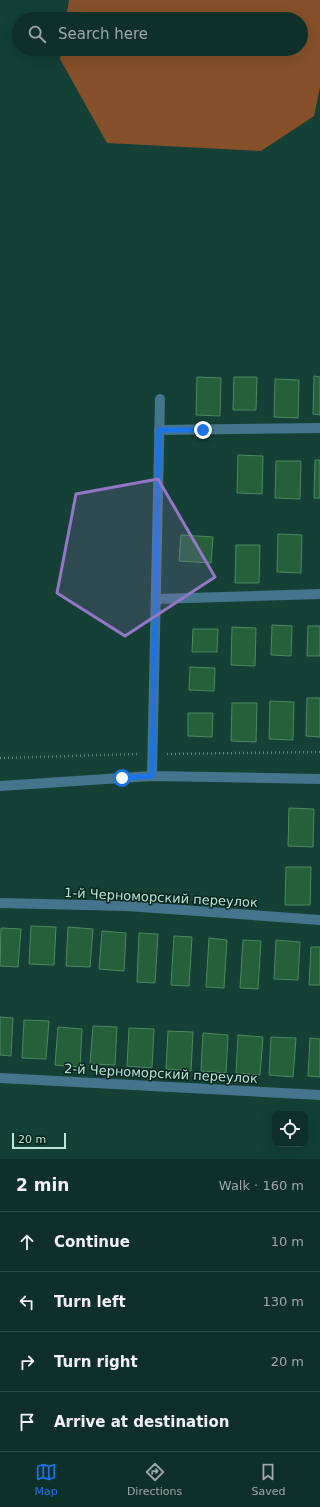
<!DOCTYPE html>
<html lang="en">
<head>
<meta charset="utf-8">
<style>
	:root { --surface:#0f3028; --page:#1d3c34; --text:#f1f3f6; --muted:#9ba9a8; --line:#2f4b45; --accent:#1a73e8 }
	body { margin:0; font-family:"DejaVu Sans",sans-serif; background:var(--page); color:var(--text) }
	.controls { position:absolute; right:12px; bottom:12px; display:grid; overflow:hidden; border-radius:8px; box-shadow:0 4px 16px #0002 }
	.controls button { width:36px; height:36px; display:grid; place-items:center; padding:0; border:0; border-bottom:1px solid var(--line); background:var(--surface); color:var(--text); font:20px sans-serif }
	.scale { position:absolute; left:12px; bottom:10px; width:54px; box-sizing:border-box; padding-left:4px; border:2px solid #bde4d7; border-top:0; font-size:11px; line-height:14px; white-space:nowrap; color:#bde4d7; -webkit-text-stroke:3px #02251d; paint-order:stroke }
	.stop { position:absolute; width:12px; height:12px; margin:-9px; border:3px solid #1a73e8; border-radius:50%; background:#fff }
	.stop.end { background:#1a73e8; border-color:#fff; box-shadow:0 1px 4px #0008 }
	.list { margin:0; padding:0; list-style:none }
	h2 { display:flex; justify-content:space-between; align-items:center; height:52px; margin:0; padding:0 16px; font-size:17px }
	h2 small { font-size:13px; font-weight:400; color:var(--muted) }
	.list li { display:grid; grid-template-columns:26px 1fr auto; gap:12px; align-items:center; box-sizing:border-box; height:60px; padding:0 16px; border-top:1px solid var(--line) }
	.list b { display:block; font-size:15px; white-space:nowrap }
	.list em { font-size:13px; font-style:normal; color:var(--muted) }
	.icon { flex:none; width:22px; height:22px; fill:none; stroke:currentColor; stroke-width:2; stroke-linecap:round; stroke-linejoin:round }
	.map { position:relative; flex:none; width:320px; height:1159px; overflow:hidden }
	.search { position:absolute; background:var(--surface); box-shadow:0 4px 16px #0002; left:12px; right:12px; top:12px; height:44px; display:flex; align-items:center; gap:10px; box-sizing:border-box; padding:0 14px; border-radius:22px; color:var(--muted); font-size:15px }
	.sheet { height:292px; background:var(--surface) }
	nav { display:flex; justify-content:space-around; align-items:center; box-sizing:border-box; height:56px; border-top:1px solid var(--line); background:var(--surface); font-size:11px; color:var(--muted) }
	nav a { display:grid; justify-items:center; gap:2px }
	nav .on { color:var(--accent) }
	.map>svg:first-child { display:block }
	.green { fill:#86502a }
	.building { fill:#25603b; stroke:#4d8861 }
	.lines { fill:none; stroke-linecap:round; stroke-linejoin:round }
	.path { stroke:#5e887c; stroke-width:2.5; stroke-dasharray:1 3; stroke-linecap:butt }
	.minor { stroke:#45748d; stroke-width:10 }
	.route { stroke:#1a73e8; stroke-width:5 }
	.marked { fill:#9576c9; fill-opacity:0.2; stroke:#9576c9; stroke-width:3; stroke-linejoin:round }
	.labels { text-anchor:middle; stroke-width:3; stroke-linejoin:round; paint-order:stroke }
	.street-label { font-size:13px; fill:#bde4d7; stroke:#02251d }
</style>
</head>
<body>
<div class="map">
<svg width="320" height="1159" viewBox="0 0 320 1159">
	<rect width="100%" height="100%" fill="#144035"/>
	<polygon class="green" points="69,0 320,0 320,87 314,116 261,151 107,143 60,59 62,49 301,49 301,19 66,19"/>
	<g class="building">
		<polygon points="314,376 320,377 320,415 313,414"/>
		<polygon points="197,377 221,378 220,416 196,415"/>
		<polygon points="234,377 257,377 256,410 233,410"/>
		<polygon points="275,379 299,380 298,418 274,417"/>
		<polygon points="238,455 263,456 262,494 237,493"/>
		<polygon points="315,460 320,460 320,498 314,498"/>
		<polygon points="276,461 301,461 300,499 275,498"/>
		<polygon points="278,534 302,535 301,573 277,572"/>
		<polygon points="181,535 213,537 211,563 179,561"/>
		<polygon points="236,545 260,545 259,583 235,583"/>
		<polygon points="272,625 292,626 291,656 271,655"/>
		<polygon points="308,626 320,626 320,656 307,656"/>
		<polygon points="232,627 256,628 255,666 231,665"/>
		<polygon points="193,629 218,629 217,652 192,652"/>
		<polygon points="190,667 215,668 214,691 189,690"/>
		<polygon points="307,698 320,698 320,737 306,736"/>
		<polygon points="270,701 294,702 293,740 269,739"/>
		<polygon points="232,703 257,703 256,742 231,741"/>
		<polygon points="188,713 213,713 212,737 188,736"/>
		<polygon points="289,808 314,809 313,847 288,846"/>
		<polygon points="286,867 311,867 310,905 285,905"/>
		<polygon points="31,926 56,927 54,965 29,964"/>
		<polygon points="68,927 93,929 90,967 66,966"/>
		<polygon points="1,928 21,929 18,967 0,966"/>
		<polygon points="102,931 126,933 124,971 99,969"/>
		<polygon points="139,933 158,934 155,983 137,982"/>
		<polygon points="174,936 192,937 189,986 171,985"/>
		<polygon points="209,938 227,940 224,988 206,987"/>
		<polygon points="243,940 261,941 258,989 240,988"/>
		<polygon points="276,940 300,942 298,980 274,979"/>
		<polygon points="311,947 320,947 320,985 309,985"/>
		<polygon points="0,1017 13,1018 11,1056 0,1055"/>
		<polygon points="24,1020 49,1021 46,1059 22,1058"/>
		<polygon points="93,1026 117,1027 115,1065 90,1064"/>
		<polygon points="58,1027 82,1029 80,1067 55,1065"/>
		<polygon points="129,1028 154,1029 152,1068 127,1066"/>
		<polygon points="168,1031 193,1032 191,1071 166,1069"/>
		<polygon points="203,1033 228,1035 226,1073 201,1071"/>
		<polygon points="238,1035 263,1037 260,1075 236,1073"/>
		<polygon points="271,1037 296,1038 293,1077 269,1075"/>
		<polygon points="310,1038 320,1039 320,1077 308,1076"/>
	</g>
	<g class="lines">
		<g class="path">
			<polyline points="167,754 320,752"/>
			<polyline points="0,758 140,754"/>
		</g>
		<g class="minor">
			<polyline points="159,430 320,428"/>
			<polyline points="156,599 320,594"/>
			<polyline points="152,776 160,399"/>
			<polyline points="0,786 152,776 320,779"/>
			<polyline points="0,903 127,906 320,920"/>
			<polyline points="0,1078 320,1095"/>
		</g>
	</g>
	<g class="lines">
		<polyline class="route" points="122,778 152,776 159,430 203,430"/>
	</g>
	<path class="marked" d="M 158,479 L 215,577 L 125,636 L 57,593 L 76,494 Z"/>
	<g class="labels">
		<g class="street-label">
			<text transform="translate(161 897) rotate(3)" y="5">1-й Черноморский переулок</text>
			<text transform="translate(161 1073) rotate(3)" y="5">2-й Черноморский переулок</text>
		</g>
	</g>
</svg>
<div class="controls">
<button><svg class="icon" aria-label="locate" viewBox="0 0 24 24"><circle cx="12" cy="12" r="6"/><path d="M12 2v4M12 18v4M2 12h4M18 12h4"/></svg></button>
</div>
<div class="scale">20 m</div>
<div class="stop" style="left:122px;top:778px"></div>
<div class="stop end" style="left:203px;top:430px"></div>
<div class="search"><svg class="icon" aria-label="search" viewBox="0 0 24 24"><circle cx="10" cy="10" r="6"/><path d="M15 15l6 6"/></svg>Search here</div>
</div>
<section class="sheet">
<h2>2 min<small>Walk · 160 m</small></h2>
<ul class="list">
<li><svg class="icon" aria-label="ahead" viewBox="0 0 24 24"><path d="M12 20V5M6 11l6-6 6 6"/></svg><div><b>Continue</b></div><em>10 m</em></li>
<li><svg class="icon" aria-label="left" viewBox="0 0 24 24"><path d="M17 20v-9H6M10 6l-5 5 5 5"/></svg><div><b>Turn left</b></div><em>130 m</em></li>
<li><svg class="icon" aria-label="right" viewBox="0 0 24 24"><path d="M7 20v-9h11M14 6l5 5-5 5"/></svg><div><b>Turn right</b></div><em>20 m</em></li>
<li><svg class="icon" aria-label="arrive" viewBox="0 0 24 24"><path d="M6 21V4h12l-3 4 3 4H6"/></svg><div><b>Arrive at destination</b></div></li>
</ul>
</section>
<nav>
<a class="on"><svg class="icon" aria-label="map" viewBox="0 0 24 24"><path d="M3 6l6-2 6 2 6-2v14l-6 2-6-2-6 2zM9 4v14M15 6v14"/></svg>Map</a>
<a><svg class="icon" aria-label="directions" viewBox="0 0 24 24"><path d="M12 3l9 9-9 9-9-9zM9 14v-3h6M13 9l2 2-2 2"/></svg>Directions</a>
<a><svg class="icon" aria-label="saved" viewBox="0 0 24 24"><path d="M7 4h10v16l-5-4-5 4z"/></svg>Saved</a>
</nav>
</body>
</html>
